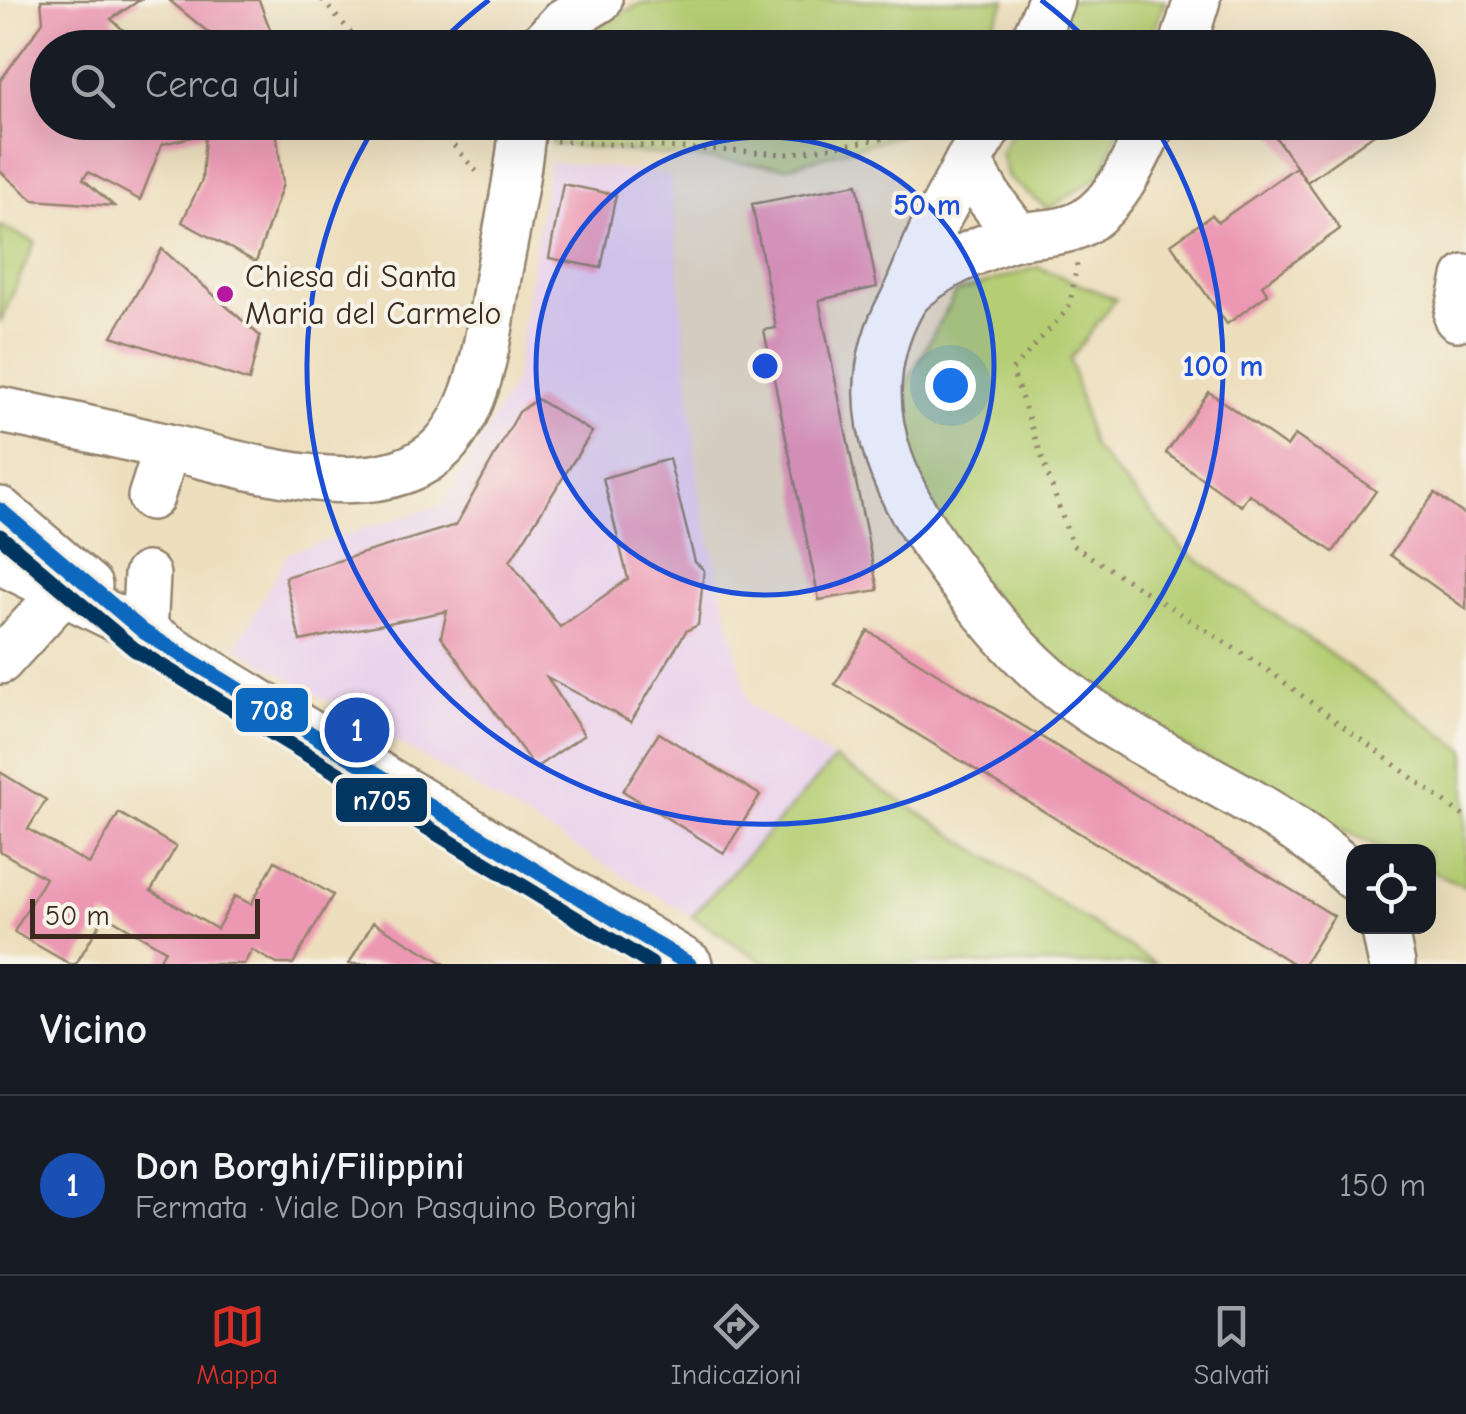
<!DOCTYPE html>
<html lang="it">
<head>
<meta charset="utf-8">
<style>
	:root { --surface:#171b24; --page:#242831; --text:#f1f3f6; --muted:#9ea1a6; --line:#363941; --accent:#d93025 }
	body { margin:0; font-family:"Comic Neue",sans-serif; background:var(--page); color:var(--text) }
	.controls { position:absolute; right:30px; bottom:30px; display:grid; overflow:hidden; border-radius:20px; box-shadow:0 10px 40px #0002 }
	.controls button { width:90px; height:90px; display:grid; place-items:center; padding:0; border:0; border-bottom:2px solid var(--line); background:var(--surface); color:var(--text); font:50px sans-serif }
	.scale { position:absolute; left:30px; bottom:25px; width:230px; box-sizing:border-box; padding-left:10px; border:5px solid #3b2a1e; border-top:0; font-size:28px; line-height:35px; white-space:nowrap; color:#3b2a1e; -webkit-text-stroke:8px #f7f3e8; paint-order:stroke }
	.you { position:absolute; left:950px; top:385px; width:35px; height:35px; margin:-25px; border:8px solid #fff; border-radius:50%; background:#1a73e8; box-shadow:0 0 0 15px #1a73e833 }
	.badge { display:grid; place-items:center; width:65px; height:65px; border-radius:50%; background:var(--accent); color:#fff; font-size:32px; font-weight:700 }
	.pin { position:absolute; translate:-50% -50%; border:5px solid #fff; box-shadow:0 2px 10px #0006 }
	.list { margin:0; padding:0; list-style:none }
	h2 { display:flex; justify-content:space-between; align-items:center; height:130px; margin:0; padding:0 40px; font-size:42px }
	h2 small { font-size:32px; font-weight:400; color:var(--muted) }
	.list li { display:grid; grid-template-columns:65px 1fr auto; gap:30px; align-items:center; box-sizing:border-box; height:180px; padding:0 40px; border-top:2px solid var(--line) }
	.list b { display:block; font-size:38px; white-space:nowrap }
	.list p { margin:0; font-size:32px; white-space:nowrap; color:var(--muted) }
	.list em { font-size:32px; font-style:normal; color:var(--muted) }
	.icon { flex:none; width:55px; height:55px; fill:none; stroke:currentColor; stroke-width:2; stroke-linecap:round; stroke-linejoin:round }
	.map { position:relative; flex:none; width:1466px; height:964px; overflow:hidden }
	.search { position:absolute; background:var(--surface); box-shadow:0 10px 40px #0002; left:30px; right:30px; top:30px; height:110px; display:flex; align-items:center; gap:25px; box-sizing:border-box; padding:0 35px; border-radius:55px; color:var(--muted); font-size:38px }
	.sheet { height:310px; background:var(--surface) }
	nav { display:flex; justify-content:space-around; align-items:center; box-sizing:border-box; height:140px; border-top:2px solid var(--line); background:var(--surface); font-size:28px; color:var(--muted) }
	nav a { display:grid; justify-items:center; gap:5px }
	nav .on { color:var(--accent) }
	.map>svg:first-child { display:block }
	.built { fill:#e9d2ed }
	.green { fill:#b5ce73; stroke:#787c48; stroke-width:2.5 }
	.building { fill:#ec98b3 }
	.lines { fill:none; stroke-linecap:round; stroke-linejoin:round }
	.minor-casing { stroke:#94846e; stroke-width:50 }
	.path { stroke:#94846e; stroke-width:5; stroke-dasharray:2.5 8; stroke-linecap:butt }
	.minor { stroke:#fff; stroke-width:45 }
	.bus-1-casing { stroke:#f7f3e8; stroke-width:22 }
	.bus-2-casing { stroke:#f7f3e8; stroke-width:22 }
	.bus-1 { stroke:#0c69bf; stroke-width:15 }
	.bus-2 { stroke:#00365f; stroke-width:15 }
	.ring { fill:none; stroke:#1d4ed8; stroke-width:5 }
	.poi-dot { fill:#b5179e; stroke:#f7f3e8; stroke-width:4 }
	.labels { text-anchor:middle; stroke-width:8; stroke-linejoin:round; paint-order:stroke }
	.poi-label { font-size:32px; fill:#3b2a1e; stroke:#f7f3e8; text-anchor:start }
	.centre { fill:#1d4ed8; stroke:#f7f3e8; stroke-width:5 }
	.ring-label { font-size:30px; text-anchor:middle; font-weight:bold; fill:#1d4ed8; stroke:#f7f3e8; stroke-width:8; stroke-linejoin:round; paint-order:stroke }
	.line-badge { stroke:#f7f3e8; stroke-width:4 }
	.badge-label { font-size:28px; text-anchor:middle; font-weight:bold; fill:#fff }
</style>
</head>
<body>
<div class="map">
<svg width="1466" height="964" viewBox="0 0 1466 964">
	<rect width="100%" height="100%" fill="#f7f3e8"/>
	<filter id="ink" filterUnits="userSpaceOnUse"><feTurbulence type="fractalNoise" baseFrequency=".01" numOctaves="2"/><feDisplacementMap in="SourceGraphic" scale="20" xChannelSelector="R" yChannelSelector="G"/><feConvolveMatrix kernelMatrix="1 2 1 2 8 2 1 2 1" color-interpolation-filters="sRGB"/></filter>
	<filter id="wash" filterUnits="userSpaceOnUse"><feTurbulence type="fractalNoise" baseFrequency=".0048" numOctaves="4" result="noise"/><feDisplacementMap in="SourceGraphic" scale="40" xChannelSelector="R" yChannelSelector="G"/><feGaussianBlur stdDeviation="2.25" result="paint"/><feColorMatrix in="noise" values="0 0 0 0 0 0 0 0 0 0 0 0 0 0 0 0 0 1.4 0 .05"/><feComposite in="paint" operator="in"/></filter>
	<g filter="url(#wash)">
		<rect width="100%" height="100%" fill="#eddfbd"/>
		<polygon class="built" points="549,161 670,175 699,493 749,705 1155,964 766,964 692,916 236,647 288,553 444,504 514,382"/>
		<g class="green">
			<polygon points="812,0 1006,0 981,47 564,48 564,42 642,3 802,5"/>
			<polygon points="1068,0 1165,0 1148,47 1047,48"/>
			<polygon points="553,123 553,122 942,123 786,167 551,144"/>
			<polygon points="1015,123 1121,123 1102,175 1048,209 1008,178 1001,153"/>
			<polygon points="0,226 35,242 0,323"/>
			<polygon points="1038,267 1116,299 1070,359 1092,446 1184,550 1466,751 1466,887 1429,870 1428,852 1388,851 1307,814 1128,716 1032,644 944,538 893,409 956,292"/>
			<polygon points="835,759 1141,955 1155,964 766,964 692,916"/>
		</g>
		<g id="blocks">
			<g class="building">
				<polygon points="41,0 140,0 111,19 143,48 48,48 48,122 225,122 238,134 235,122 275,122 283,184 256,262 182,222 202,180 205,134 162,144 140,200 88,172 83,179 114,206 33,200 0,171 0,81 43,22"/>
				<polygon points="169,0 259,0 277,48 217,48 214,37"/>
				<polygon points="1265,122 1391,122 1307,182"/>
				<polygon points="1296,167 1340,229 1262,285 1268,294 1227,324 1171,244 1212,215 1218,222"/>
				<polygon points="563,184 616,195 601,268 549,258"/>
				<polygon points="857,184 877,287 819,300 878,590 819,600 764,330 776,328 752,204"/>
				<polygon points="162,249 260,336 249,381 112,336"/>
				<polygon points="1209,392 1287,447 1295,435 1376,491 1333,552 1249,494 1241,506 1166,453"/>
				<polygon points="537,399 592,432 510,561 560,627 628,579 603,478 669,459 695,562 704,570 698,625 686,631 631,722 547,677 584,735 535,768 441,637 447,611 300,641 285,577 456,525 519,412"/>
				<polygon points="1435,493 1466,516 1466,609 1390,555"/>
				<polygon points="868,631 1334,916 1304,964 1294,964 835,684"/>
				<polygon points="659,733 760,795 724,853 623,791"/>
				<polygon points="0,772 46,800 28,829 89,864 119,813 176,847 151,891 217,929 235,896 251,904 275,861 333,895 293,964 277,964 252,950 244,964 157,964 165,950 105,915 76,964 70,964 14,932 45,878 0,851"/>
				<polygon points="373,922 445,964 349,964"/>
			</g>
		</g>
	</g>
	<g filter="url(#ink)">
		<use href="#blocks" fill-opacity="0" stroke="#94846e" stroke-width="2.5"/>
		<g class="lines">
			<g class="minor-casing">
				<g id="minor">
					<polyline points="539,48 564,21 599,0"/>
					<polyline points="1031,48 1051,0"/>
					<polyline points="1182,48 1197,0"/>
					<polyline points="992,122 968,161 990,199 1018,236"/>
					<path d="M 1153,122 C 1136,157 1119,200 1086,221 C 1065,234 1043,232 1020,236 C 991,242 918,275 903,301 C 841,409 905,514 973,597 C 1003,635 1034,670 1074,699 C 1163,764 1274,799 1354,877"/>
					<polyline points="904,299 935,224 968,161"/>
					<polyline points="1457,318 1466,278"/>
					<path d="M 0,410 C 58,421 115,435 172,448 C 246,465 381,511 443,446 C 485,400 489,324 500,266 C 509,218 519,171 523,122"/>
					<polyline points="151,497 167,447"/>
					<polyline points="0,510 89,586"/>
					<polyline points="0,561 144,632 689,964"/>
					<polyline points="144,632 147,575"/>
					<polyline points="0,661 63,592"/>
					<polyline points="1384,926 1392,964"/>
				</g>
			</g>
			<g class="path">
				<polyline points="322,0 365,48"/>
				<polyline points="433,122 478,173"/>
				<polyline points="556,141 787,154 943,129"/>
				<polyline points="1077,264 1069,308 1012,370 1072,545 1265,668 1466,818"/>
			</g>
			<use href="#minor" class="minor"/>
			<g class="bus-1-casing">
				<polyline id="bus-1" points="0,510 144,632 689,964"/>
			</g>
			<g class="bus-2-casing">
				<polyline id="bus-2" points="0,536 134,649 651,964"/>
			</g>
			<use href="#bus-1" class="bus-1"/>
			<use href="#bus-2" class="bus-2"/>
		</g>
	</g>
	<circle cx="765" cy="366" r="229" fill="#1d4ed8" fill-opacity=".12"/>
	<g class="ring">
		<circle cx="765" cy="366" r="229"/>
		<path d="M438 45A458 458 0 0 1 489 0M1041 0A458 458 0 0 1 1092 45M1153 123A458 458 0 1 1 377 123"/>
	</g>
	<circle class="poi-dot" cx="225" cy="294" r="10"/>
	<g class="labels">
		<g class="poi-label">
			<text x="245" y="287">Chiesa di Santa<tspan x="245" dy="37">Maria del Carmelo</tspan></text>
		</g>
	</g>
	<circle cx="765" cy="366" r="15" class="centre"/>
	<g class="ring-label">
		<text x="927" y="215">50 m</text>
		<text x="1223" y="376">100 m</text>
	</g>
	<g class="line-badge">
		<rect x="234" y="686" width="76" height="48" rx="10" fill="#0c69bf"/>
		<rect x="334" y="776" width="95" height="48" rx="10" fill="#00365f"/>
	</g>
	<g class="badge-label">
		<text x="272" y="720">708</text>
		<text x="382" y="810">n705</text>
	</g>
</svg>
<div class="controls">
<button><svg class="icon" aria-label="locate" viewBox="0 0 24 24"><circle cx="12" cy="12" r="6"/><path d="M12 2v4M12 18v4M2 12h4M18 12h4"/></svg></button>
</div>
<div class="scale">50 m</div>
<div class="you"></div>
<div class="pin badge" style="left:357px;top:730px;background:#1a4fb4">1</div>
<div class="search"><svg class="icon" aria-label="search" viewBox="0 0 24 24"><circle cx="10" cy="10" r="6"/><path d="M15 15l6 6"/></svg>Cerca qui</div>
</div>
<section class="sheet">
<h2>Vicino<small></small></h2>
<ul class="list">
<li><span class="badge" style="background:#1a4fb4">1</span><div><b>Don Borghi/Filippini</b><p>Fermata · Viale Don Pasquino Borghi</p></div><em>150 m</em></li>
</ul>
</section>
<nav>
<a class="on"><svg class="icon" aria-label="map" viewBox="0 0 24 24"><path d="M3 6l6-2 6 2 6-2v14l-6 2-6-2-6 2zM9 4v14M15 6v14"/></svg>Mappa</a>
<a><svg class="icon" aria-label="directions" viewBox="0 0 24 24"><path d="M12 3l9 9-9 9-9-9zM9 14v-3h6M13 9l2 2-2 2"/></svg>Indicazioni</a>
<a><svg class="icon" aria-label="saved" viewBox="0 0 24 24"><path d="M7 4h10v16l-5-4-5 4z"/></svg>Salvati</a>
</nav>
</body>
</html>
